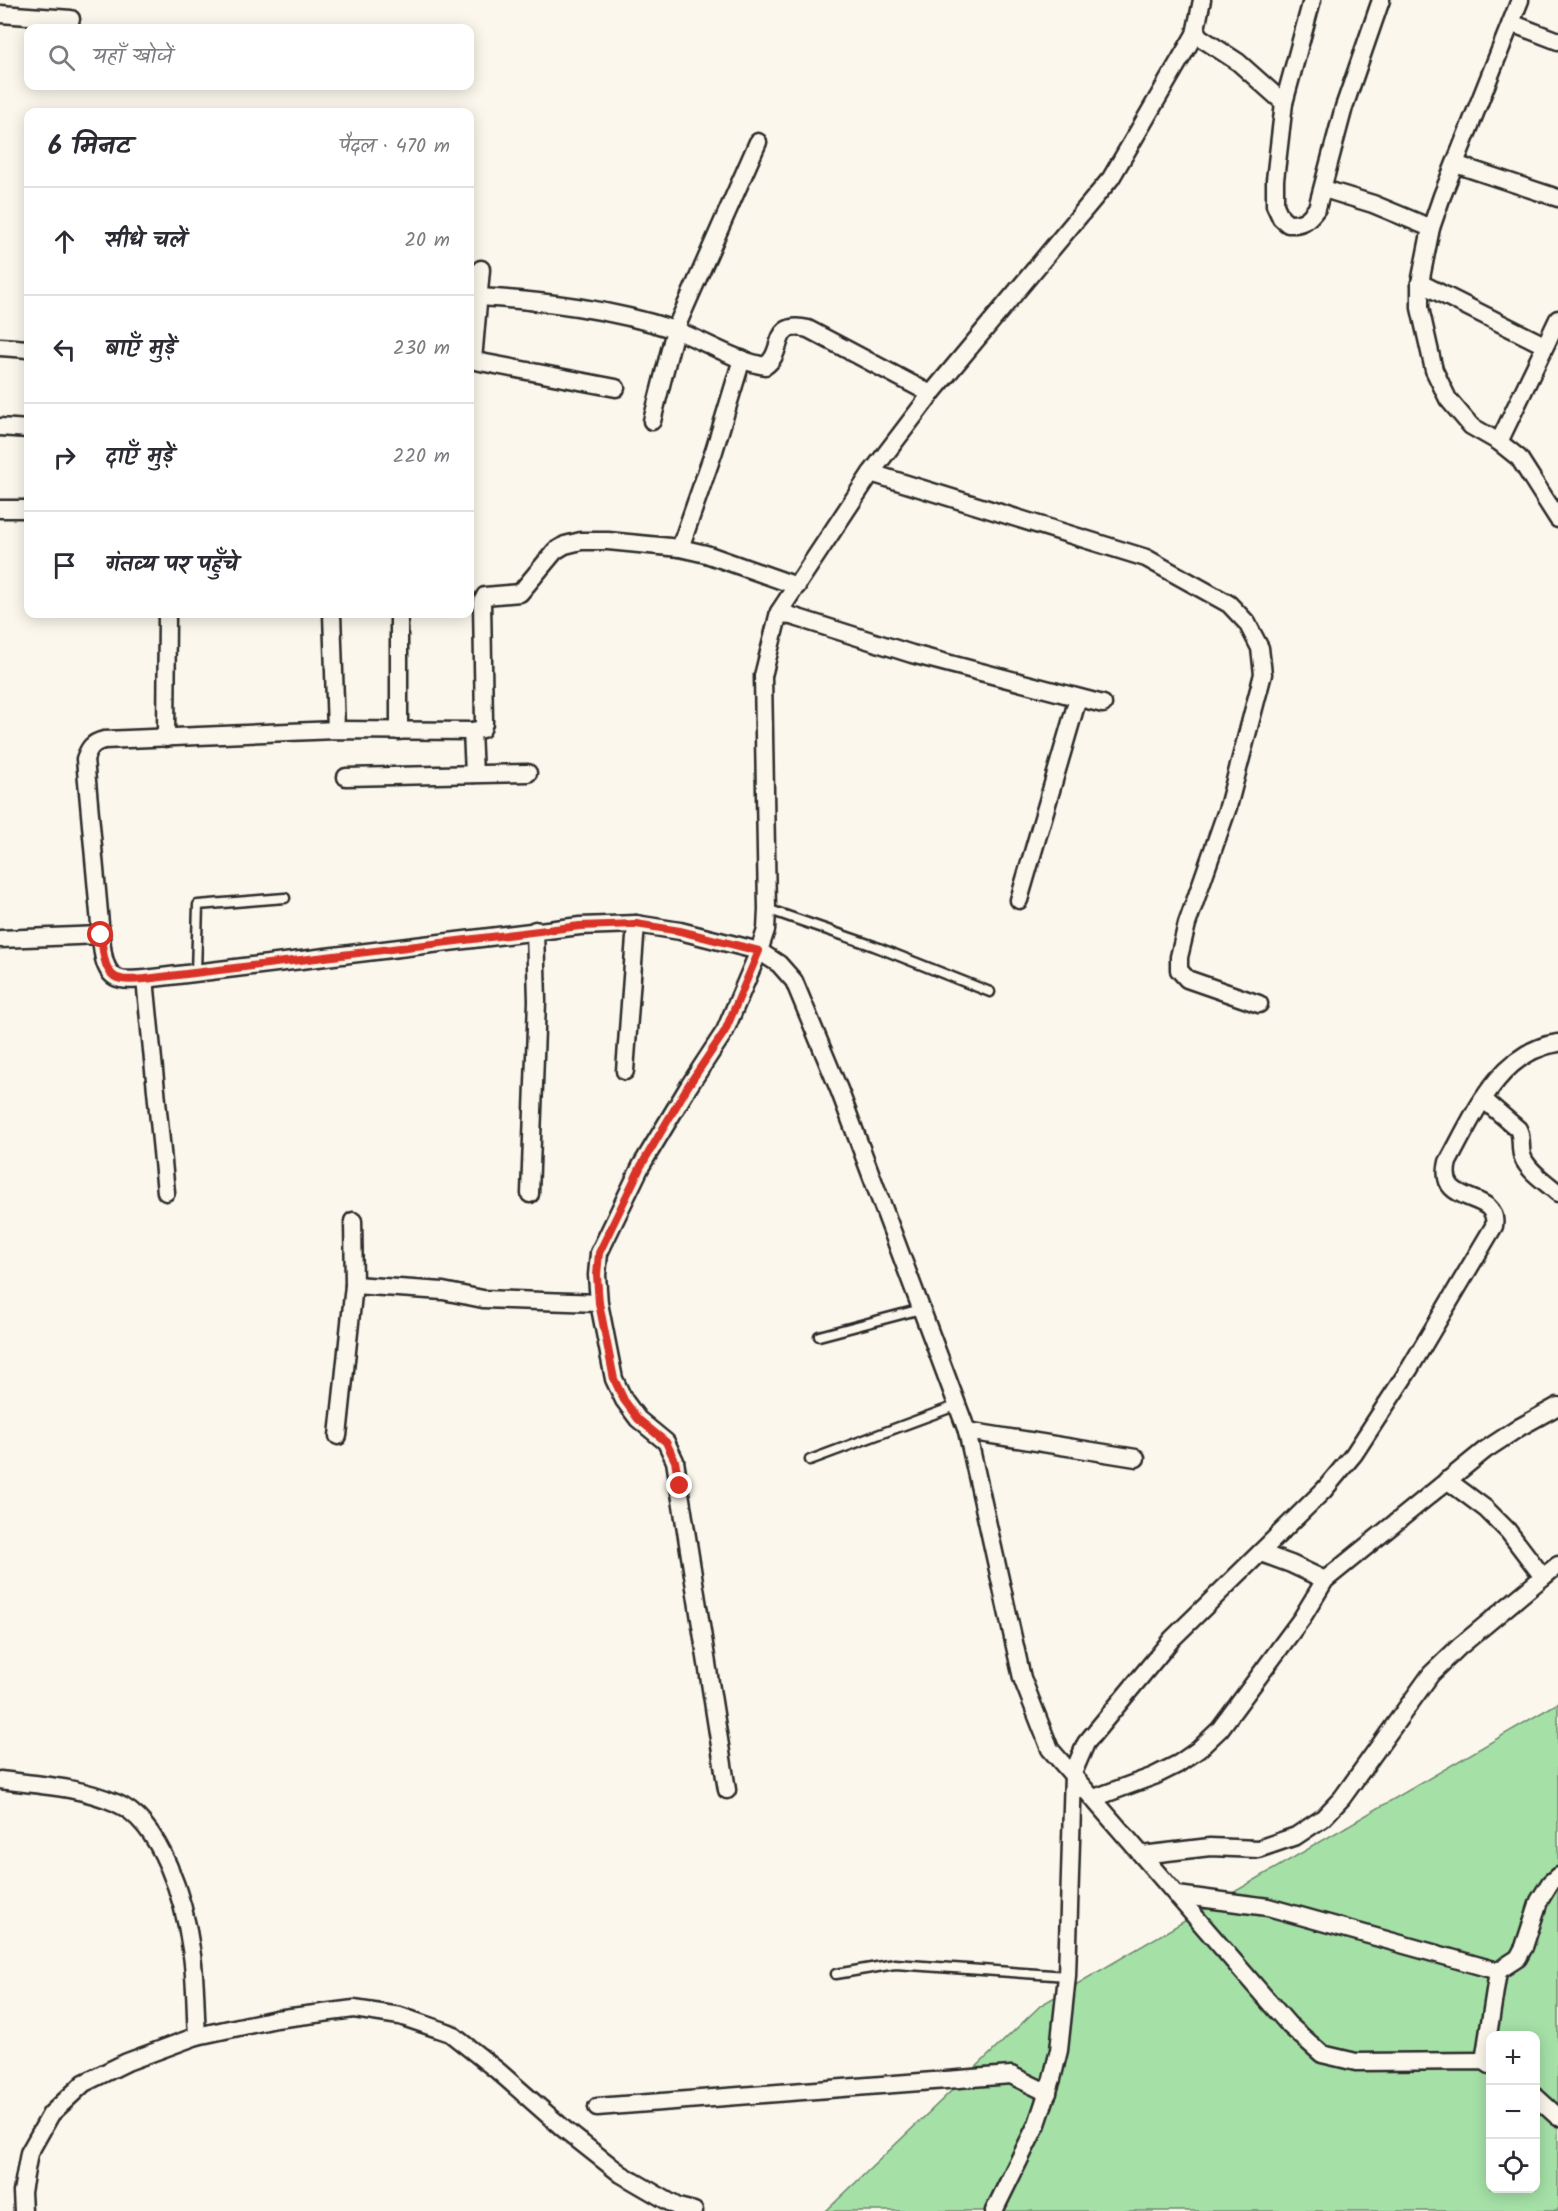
<!DOCTYPE html>
<html lang="hi">
<head>
<meta charset="utf-8">
<style>
	:root { --surface:#fff; --page:#f2f2f3; --text:#2b2b33; --muted:#7c7c81; --line:#e1e1e2 }
	body { margin:0; font-family:Kalam,"Playpen Sans Deva",sans-serif; background:var(--page); color:var(--text) }
	.controls { position:absolute; right:18px; bottom:18px; display:grid; overflow:hidden; border-radius:12px; box-shadow:0 3px 15px #0003 }
	.controls button { width:54px; height:54px; display:grid; place-items:center; padding:0; border:0; border-bottom:2px solid var(--line); background:var(--surface); color:var(--text); font:30px sans-serif }
	.stop { position:absolute; width:18px; height:18px; margin:-14px; border:4px solid #d93025; border-radius:50%; background:#fff }
	.stop.end { background:#d93025; border-color:#fff; box-shadow:0 2px 6px #0008 }
	.list { margin:0; padding:0; list-style:none }
	h2 { display:flex; justify-content:space-between; align-items:center; height:78px; margin:0; padding:0 24px; font-size:26px }
	h2 small { font-size:20px; font-weight:400; color:var(--muted) }
	.list li { display:grid; grid-template-columns:39px 1fr auto; gap:18px; align-items:center; box-sizing:border-box; height:108px; padding:0 24px; border-top:2px solid var(--line) }
	.list b { display:block; font-size:22px; white-space:nowrap }
	.list em { font-size:20px; font-style:normal; color:var(--muted) }
	.icon { flex:none; width:33px; height:33px; fill:none; stroke:currentColor; stroke-width:2; stroke-linecap:round; stroke-linejoin:round }
	.map { position:relative; flex:none; width:1558px; height:2211px; overflow:hidden }
	.search { position:absolute; background:var(--surface); box-shadow:0 3px 15px #0003; left:24px; top:24px; width:450px; height:66px; display:flex; align-items:center; gap:15px; box-sizing:border-box; padding:0 21px; border-radius:12px; color:var(--muted); font-size:22px }
	.panel { position:absolute; background:var(--surface); box-shadow:0 3px 15px #0003; left:24px; top:108px; width:450px; height:510px; border-radius:12px }
	.map>svg:first-child { display:block }
	.green { fill:#a5e1a7; stroke:#688669; stroke-width:1.5; fill-rule:evenodd }
	.lines { fill:none; stroke-linecap:round; stroke-linejoin:round }
	.lane-casing { stroke:#2b2b2b; stroke-width:13 }
	.street-casing { stroke:#2b2b2b; stroke-width:21 }
	.lane { stroke:#fbf7ec; stroke-width:8 }
	.street { stroke:#fbf7ec; stroke-width:16 }
	.route { stroke:#d93025; stroke-width:8 }
</style>
</head>
<body>
<div class="map">
<svg width="1558" height="2211" viewBox="0 0 1558 2211">
	<rect width="100%" height="100%" fill="#fbf7ec"/>
	<filter id="ink" filterUnits="userSpaceOnUse"><feTurbulence type="fractalNoise" baseFrequency=".0167" numOctaves="2"/><feDisplacementMap in="SourceGraphic" scale="12" xChannelSelector="R" yChannelSelector="G"/><feConvolveMatrix kernelMatrix="1 2 1 2 8 2 1 2 1" color-interpolation-filters="sRGB"/></filter>
	<g filter="url(#ink)">
		<path class="green" d="M 1558,1703 L 1558,2211 L 826,2211 L 1041,2005 ZM 1490,2036 L 1536,2036 L 1536,2188 L 1490,2188 Z"/>
		<g class="lines">
			<g class="lane-casing">
				<g id="lane">
					<polyline points="767,909 874,946 990,992"/>
					<polyline points="196,972 198,905 285,898"/>
					<polyline points="819,1336 921,1309"/>
					<polyline points="810,1460 958,1405"/>
					<polyline points="836,1974 895,1964 1067,1976"/>
				</g>
			</g>
			<g class="street-casing">
				<g id="street">
					<path d="M 1312,0 L 1284,103 L 1275,180 L 1275,205 L 1281,218 L 1288,224 C 1303,225 1309,219 1317,208 L 1344,107 L 1381,0"/>
					<polyline points="1520,0 1442,196 1431,228 1420,283 1420,308 1434,370 1448,399 1471,426 1499,442 1519,458 1558,519"/>
					<polyline points="0,14 71,19"/>
					<polyline points="1511,23 1558,41"/>
					<polyline points="1195,34 1238,62 1284,103"/>
					<polyline points="1455,164 1558,198"/>
					<polyline points="1324,189 1373,204 1431,228"/>
					<polyline points="1420,283 1544,345"/>
					<path d="M 479,297 C 545,301 611,309 675,330 C 705,341 733,360 765,366 C 786,352 770,320 808,329 L 931,394"/>
					<polyline points="0,347 28,349"/>
					<polyline points="470,360 616,388"/>
					<polyline points="473,360 481,269"/>
					<polyline points="652,421 675,330 758,142"/>
					<polyline points="0,427 28,429"/>
					<polyline points="1499,442 1558,319"/>
					<polyline points="871,473 1146,558 1229,604 1247,623 1260,648 1263,674 1228,807 1187,924 1179,957 1179,970 1187,979 1259,1004"/>
					<polyline points="0,509 28,509"/>
					<polyline points="680,548 714,451 742,359"/>
					<path d="M 797,586 L 706,554 L 680,548 L 608,541 L 581,541 L 565,545 L 555,551 L 520,593 L 485,596 L 482,602 L 484,723 L 482,729 L 472,731 L 336,730 L 104,740 C 92,743 89,748 85,759 L 101,935 C 102,949 103,976 121,979 C 128,981 138,979 145,979 L 580,926 L 636,924 L 680,931 L 759,951 L 779,964 L 794,981 L 840,1092 L 967,1431 L 1022,1678 L 1050,1749 L 1289,2025 L 1322,2054 L 1356,2062 L 1484,2061 L 1490,2065"/>
					<polyline points="779,612 912,654 1103,704"/>
					<polyline points="332,614 336,730"/>
					<polyline points="399,731 399,614"/>
					<polyline points="472,731 474,774"/>
					<polyline points="166,738 167,614"/>
					<polyline points="346,777 528,773"/>
					<polyline points="1019,900 1078,698"/>
					<polyline points="0,939 101,935"/>
					<polyline points="145,979 166,1192"/>
					<polyline points="625,1071 636,924"/>
					<path d="M 1483,1099 L 1518,1129 C 1523,1138 1519,1149 1523,1158 C 1529,1172 1547,1183 1558,1193"/>
					<polyline points="530,1194 537,1001 535,930"/>
					<polyline points="354,1285 443,1291 483,1299 599,1303"/>
					<polyline points="967,1431 1136,1458"/>
					<polyline points="338,1436 354,1285 353,1221"/>
					<polyline points="1447,1480 1486,1509 1508,1531 1543,1577 1558,1565"/>
					<polyline points="1261,1553 1291,1564 1325,1580"/>
					<path d="M 0,1780 C 39,1785 80,1787 116,1803 C 162,1822 185,1904 191,1949 C 196,1977 195,2007 197,2036"/>
					<polyline points="727,1790 675,1461 666,1442 638,1419 624,1400 614,1379 599,1303 597,1275 599,1253 641,1166 689,1086 725,1031 759,951 766,930 767,909 763,676 779,612 871,473 931,394 1111,178 1195,34 1202,0"/>
					<polyline points="1094,1798 1154,1776 1178,1764 1198,1750 1220,1729 1302,1618 1325,1580 1485,1450 1520,1427 1558,1406"/>
					<polyline points="1142,1855 1210,1847 1258,1849 1296,1836 1323,1818 1342,1798 1431,1674 1459,1647 1543,1577"/>
					<polyline points="1177,1895 1268,1907 1498,1971 1518,1958 1524,1947 1539,1901 1550,1883 1558,1876"/>
					<polyline points="1484,2061 1498,1971"/>
					<polyline points="1536,2097 1558,2117"/>
					<polyline points="597,2107 1011,2075 1048,2093"/>
					<polyline points="23,2211 22,2192 29,2153 51,2114 84,2083 127,2062 197,2036 276,2019 354,2009 400,2016 450,2033 498,2071 564,2129 621,2174 678,2207 694,2211"/>
					<path d="M 994,2211 L 1037,2124 L 1052,2079 L 1059,2050 L 1067,1976 L 1073,1773 L 1086,1743 L 1172,1639 L 1324,1490 L 1354,1454 L 1410,1368 L 1494,1226 C 1500,1188 1436,1209 1448,1162 C 1473,1117 1499,1051 1558,1043"/>
				</g>
			</g>
			<use href="#lane" class="lane"/>
			<use href="#street" class="street"/>
		</g>
	</g>
	<g class="lines" filter="url(#ink)">
		<path class="route" d="M 101,935 C 103,949 103,976 121,979 C 128,981 138,979 145,979 L 580,926 L 636,924 L 680,931 L 759,951 L 725,1031 L 688,1086 L 641,1166 L 599,1253 L 597,1275 L 599,1303 L 614,1379 L 624,1400 L 638,1419 L 666,1442 L 675,1461 L 680,1486"/>
	</g>
</svg>
<div class="controls">
<button>+</button>
<button>−</button>
<button><svg class="icon" aria-label="locate" viewBox="0 0 24 24"><circle cx="12" cy="12" r="6"/><path d="M12 2v4M12 18v4M2 12h4M18 12h4"/></svg></button>
</div>
<div class="stop" style="left:101px;top:935px"></div>
<div class="stop end" style="left:680px;top:1486px"></div>
<div class="search"><svg class="icon" aria-label="search" viewBox="0 0 24 24"><circle cx="10" cy="10" r="6"/><path d="M15 15l6 6"/></svg>यहाँ खोजें</div>
<section class="panel">
<h2>6 मिनट<small>पैदल · 470 m</small></h2>
<ul class="list">
<li><svg class="icon" aria-label="ahead" viewBox="0 0 24 24"><path d="M12 20V5M6 11l6-6 6 6"/></svg><div><b>सीधे चलें</b></div><em>20 m</em></li>
<li><svg class="icon" aria-label="left" viewBox="0 0 24 24"><path d="M17 20v-9H6M10 6l-5 5 5 5"/></svg><div><b>बाएँ मुड़ें</b></div><em>230 m</em></li>
<li><svg class="icon" aria-label="right" viewBox="0 0 24 24"><path d="M7 20v-9h11M14 6l5 5-5 5"/></svg><div><b>दाएँ मुड़ें</b></div><em>220 m</em></li>
<li><svg class="icon" aria-label="arrive" viewBox="0 0 24 24"><path d="M6 21V4h12l-3 4 3 4H6"/></svg><div><b>गंतव्य पर पहुँचे</b></div></li>
</ul>
</section>
</div>
</body>
</html>
